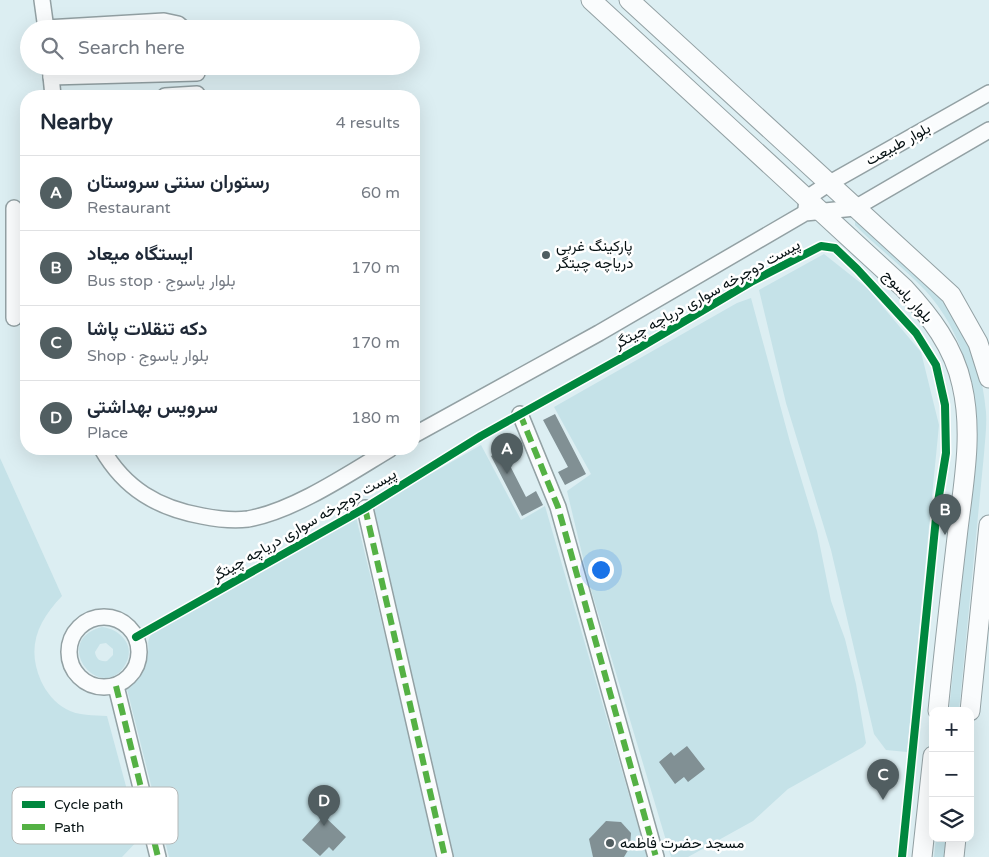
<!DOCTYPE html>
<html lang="en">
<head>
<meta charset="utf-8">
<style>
	:root { --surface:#fff; --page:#f2f2f3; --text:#1f2937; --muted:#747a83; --line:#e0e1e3; --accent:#515e61 }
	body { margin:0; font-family:"Varela Round",Vazirmatn,sans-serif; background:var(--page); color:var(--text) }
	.controls { position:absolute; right:15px; bottom:15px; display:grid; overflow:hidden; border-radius:10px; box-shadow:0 5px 20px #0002 }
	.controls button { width:45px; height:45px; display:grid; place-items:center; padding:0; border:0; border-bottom:1px solid var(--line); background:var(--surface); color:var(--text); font:25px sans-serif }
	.you { position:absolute; left:600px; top:569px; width:18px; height:18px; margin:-12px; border:4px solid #fff; border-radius:50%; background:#1a73e8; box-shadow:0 0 0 8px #1a73e833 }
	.badge { display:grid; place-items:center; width:32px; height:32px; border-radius:50%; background:var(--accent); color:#fff; font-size:16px; font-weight:700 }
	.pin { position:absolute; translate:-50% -41px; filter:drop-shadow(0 1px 2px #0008) }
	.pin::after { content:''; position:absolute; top:26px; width:18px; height:15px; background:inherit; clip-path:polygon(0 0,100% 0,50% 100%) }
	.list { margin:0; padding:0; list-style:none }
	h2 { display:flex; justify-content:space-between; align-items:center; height:65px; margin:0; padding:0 20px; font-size:21px }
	h2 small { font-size:16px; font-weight:400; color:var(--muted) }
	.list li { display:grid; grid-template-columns:32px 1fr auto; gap:15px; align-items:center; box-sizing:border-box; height:75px; padding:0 20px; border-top:1px solid var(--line) }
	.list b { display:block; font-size:19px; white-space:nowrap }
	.list p { margin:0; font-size:16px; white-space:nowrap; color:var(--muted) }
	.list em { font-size:16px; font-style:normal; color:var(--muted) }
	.icon { flex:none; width:28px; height:28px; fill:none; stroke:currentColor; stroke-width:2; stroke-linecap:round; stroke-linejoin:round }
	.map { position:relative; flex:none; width:989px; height:857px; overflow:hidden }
	.search { position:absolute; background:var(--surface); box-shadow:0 5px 20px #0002; left:20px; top:20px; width:400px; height:55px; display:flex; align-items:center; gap:12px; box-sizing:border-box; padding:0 18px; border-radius:28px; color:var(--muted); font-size:19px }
	.panel { position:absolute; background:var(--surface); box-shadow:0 5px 20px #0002; left:20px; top:90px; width:400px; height:365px; border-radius:20px }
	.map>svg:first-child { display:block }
	.green { fill:#c5e2e8; fill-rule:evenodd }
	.building { fill:#819094 }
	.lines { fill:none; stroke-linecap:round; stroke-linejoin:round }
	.minor-casing { stroke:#93a1a4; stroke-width:18 }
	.major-casing { stroke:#93a1a4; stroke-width:21 }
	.minor { stroke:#fafcfd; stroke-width:15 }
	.major { stroke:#fafcfd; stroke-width:19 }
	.quiet { stroke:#54b144; stroke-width:6; stroke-dasharray:12 6; stroke-linecap:butt }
	.cycleway-casing { stroke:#fff; stroke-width:11 }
	.cycleway { stroke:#00873e; stroke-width:8 }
	.poi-dot { fill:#515e61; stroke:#fff; stroke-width:2 }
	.labels { text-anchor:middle; stroke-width:5; stroke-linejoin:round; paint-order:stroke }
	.street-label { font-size:15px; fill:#061113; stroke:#fff }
	.poi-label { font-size:15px; fill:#061113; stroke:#fff; text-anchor:start }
	.key { fill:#fff; stroke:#b4b8b8; stroke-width:1 }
	.key-label { font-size:14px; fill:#061113 }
</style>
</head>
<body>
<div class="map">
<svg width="989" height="857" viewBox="0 0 989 857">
	<rect width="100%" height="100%" fill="#dceef2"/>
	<g class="green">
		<path d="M 859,220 C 925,278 978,317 986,412 C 987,426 985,440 984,454 L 959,711 L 949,711 L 976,445 C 977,388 964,333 925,290 C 903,267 877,247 855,225 L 855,222 Z"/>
		<polygon points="824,254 867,288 921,352 939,425 907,752 886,750 874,734 831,550 786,403 759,290"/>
		<polygon points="751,298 790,442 817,531 831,601 845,639 856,684 866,743 863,747 788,789 753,821 688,857 671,857 589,583 567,491 591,474 554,407 737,303"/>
		<polygon points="481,445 521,520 545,506 647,857 453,857 373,507"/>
		<path d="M 0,458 L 62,596 C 38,621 26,647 41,681 C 46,692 55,703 66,709 C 78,716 94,715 107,716 L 140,838 L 122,857 L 0,857 Z"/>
		<path d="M 356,517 L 439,857 L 169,857 L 127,689 C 136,680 144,672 147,659 C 151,640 143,645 157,626 Z"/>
		<path d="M 102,627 C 120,629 137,646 125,665 C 101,705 49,641 102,627 ZM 106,643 L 113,649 L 113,655 L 107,661 C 100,662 96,659 95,652 L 100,644 Z"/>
		<polygon points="936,838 946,838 944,857 934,857"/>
	</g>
	<g class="building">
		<polygon points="555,414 586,474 565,485 558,472 568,467 543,420"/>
		<polygon points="502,450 526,497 536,491 543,505 522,516 491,456"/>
		<polygon points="687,746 705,769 688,782 684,777 675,784 659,762 671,752 674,756"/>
		<polygon points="324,816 346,837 333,851 329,847 320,856 302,840"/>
		<polygon points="606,821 621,822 631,833 630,847 624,857 593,857 589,839"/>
	</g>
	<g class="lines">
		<g class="minor-casing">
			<g id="minor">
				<polyline points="42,0 46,29"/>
				<polyline points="46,28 164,21 178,24 184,29"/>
				<polyline points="50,66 53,96"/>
				<polyline points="51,77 197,73"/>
				<polyline points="165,96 197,94"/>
				<polyline points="14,208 14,318"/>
				<polyline points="806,209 807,198 828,184 989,93"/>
				<polyline points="520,414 558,507 656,857"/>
				<polyline points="414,435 599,333 805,213 855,208 989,130"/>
				<path d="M 102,449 C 125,489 158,508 202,516 C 217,519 232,521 248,519 C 294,511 350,473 390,449"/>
				<polyline points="365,508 445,857"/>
				<circle cx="104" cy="652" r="35"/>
				<polyline points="116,686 158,857"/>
			</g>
		</g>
		<g class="major-casing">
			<g id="major">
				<path d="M 591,0 L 904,288 C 930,316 954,347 962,385 C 973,432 964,481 958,529 C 951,589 944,650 938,711"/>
				<polyline points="629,0 951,295 978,343 989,378"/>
				<polyline points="970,711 989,525"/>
				<polyline points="922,857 933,756"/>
				<polyline points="954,857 956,838"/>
			</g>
		</g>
		<use href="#minor" class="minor"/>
		<use href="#major" class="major"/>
		<g class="quiet">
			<polyline points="520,414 558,507 656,857"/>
			<polyline points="365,508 445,857"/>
			<polyline points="116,686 158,857"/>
		</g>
		<g class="cycleway-casing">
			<polyline id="cycleway" points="136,637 365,508 481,436 634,351 751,282 821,246 835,248 857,269 916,333 936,365 945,405 946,453 937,508 902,857"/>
		</g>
		<use href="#cycleway" class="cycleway"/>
	</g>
	<g class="poi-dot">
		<circle cx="546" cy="255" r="5"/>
		<circle cx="610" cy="843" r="5"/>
	</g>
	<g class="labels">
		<g class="street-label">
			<text transform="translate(898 144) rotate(-29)" y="5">بلوار طبیعت</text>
			<text transform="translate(707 294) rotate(-29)" y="5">پیست دوچرخه سواری دریاچه چیتگر</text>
			<text transform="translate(908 296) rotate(47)" y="5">بلوار یاسوج</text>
			<text transform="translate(304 525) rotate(-30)" y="5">پیست دوچرخه سواری دریاچه چیتگر</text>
		</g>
		<g class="poi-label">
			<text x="556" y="251">پارکینگ غربی<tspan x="556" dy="17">دریاچه چیتگر</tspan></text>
			<text x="620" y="848">مسجد حضرت فاطمه</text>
		</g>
	</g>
	<rect x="12" y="787" width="166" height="57" rx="8" class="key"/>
	<rect x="22" y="801" width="23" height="7" fill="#00873e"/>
	<rect x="22" y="824" width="23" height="6" fill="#54b144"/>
	<g class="key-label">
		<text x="54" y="809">Cycle path</text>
		<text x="54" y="832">Path</text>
	</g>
</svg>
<div class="controls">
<button>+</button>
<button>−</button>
<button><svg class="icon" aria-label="layers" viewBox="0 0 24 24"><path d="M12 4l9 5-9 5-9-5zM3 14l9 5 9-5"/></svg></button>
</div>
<div class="you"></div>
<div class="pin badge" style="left:507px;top:474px">A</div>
<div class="pin badge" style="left:945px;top:535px">B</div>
<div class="pin badge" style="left:883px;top:800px">C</div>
<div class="pin badge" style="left:324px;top:826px">D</div>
<div class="search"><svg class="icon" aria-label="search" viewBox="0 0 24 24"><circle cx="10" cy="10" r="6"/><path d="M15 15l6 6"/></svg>Search here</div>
<section class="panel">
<h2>Nearby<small>4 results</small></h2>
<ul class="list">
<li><span class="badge">A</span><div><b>رستوران سنتی سروستان</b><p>Restaurant</p></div><em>60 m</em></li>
<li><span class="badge">B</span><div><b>ایستگاه میعاد</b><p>Bus stop · بلوار یاسوج</p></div><em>170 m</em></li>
<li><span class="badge">C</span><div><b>دکه تنقلات پاشا</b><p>Shop · بلوار یاسوج</p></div><em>170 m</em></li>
<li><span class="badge">D</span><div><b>سرویس بهداشتی</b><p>Place</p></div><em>180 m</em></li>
</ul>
</section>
</div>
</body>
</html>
